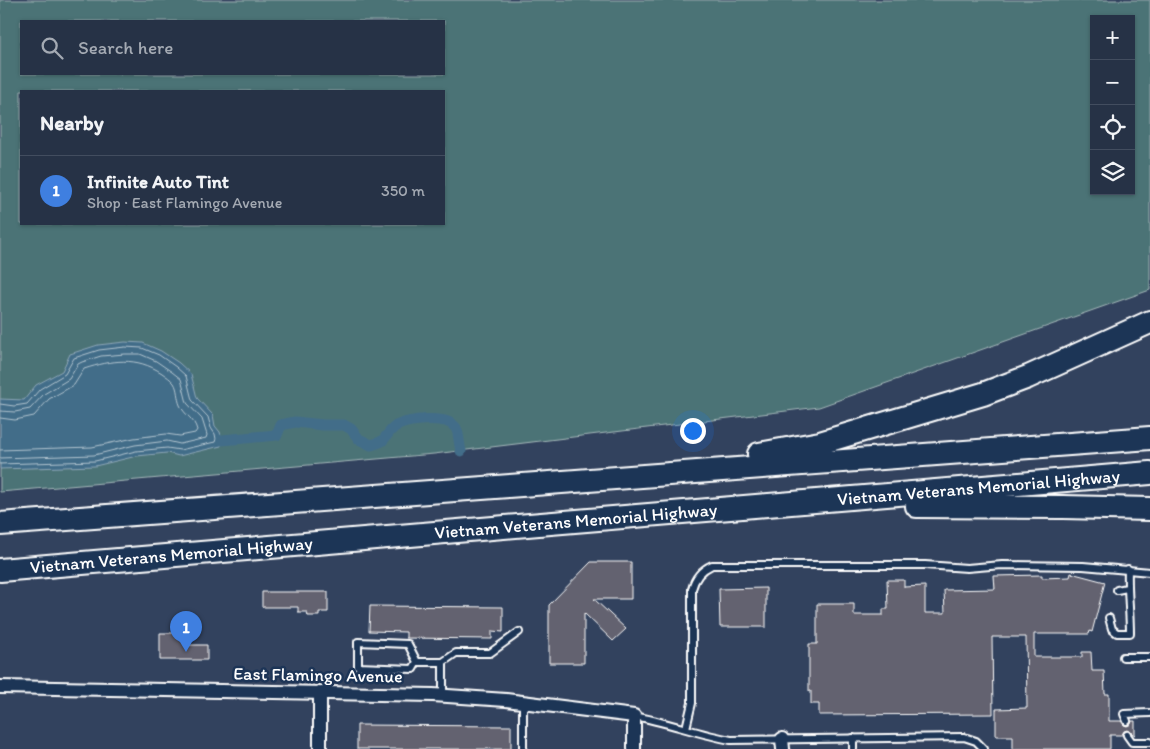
<!DOCTYPE html>
<html lang="en">
<head>
<meta charset="utf-8">
<style>
	:root { --surface:#263246; --page:#323e51; --text:#f1f3f6; --muted:#a4aab3; --line:#424d5f; --accent:#ffd166 }
	body { margin:0; font-family:Itim,sans-serif; background:var(--page); color:var(--text) }
	.controls { position:absolute; right:15px; top:15px; display:grid; overflow:hidden; border-radius:0px; box-shadow:0 1px 4px #0004 }
	.controls button { width:45px; height:45px; display:grid; place-items:center; padding:0; border:0; border-bottom:1px solid var(--line); background:var(--surface); color:var(--text); font:25px sans-serif }
	.you { position:absolute; left:692px; top:430px; width:18px; height:18px; margin:-12px; border:4px solid #fff; border-radius:50%; background:#1a73e8; box-shadow:0 0 0 8px #1a73e833 }
	.badge { display:grid; place-items:center; width:32px; height:32px; border-radius:50%; background:var(--accent); color:#fff; font-size:16px; font-weight:700 }
	.pin { position:absolute; translate:-50% -41px; filter:drop-shadow(0 1px 2px #0008) }
	.pin::after { content:''; position:absolute; top:26px; width:18px; height:15px; background:inherit; clip-path:polygon(0 0,100% 0,50% 100%) }
	.list { margin:0; padding:0; list-style:none }
	h2 { display:flex; justify-content:space-between; align-items:center; height:65px; margin:0; padding:0 20px; font-size:21px }
	h2 small { font-size:16px; font-weight:400; color:var(--muted) }
	.list li { display:grid; grid-template-columns:32px 1fr auto; gap:15px; align-items:center; box-sizing:border-box; height:70px; padding:0 20px; border-top:1px solid var(--line) }
	.list b { display:block; font-size:19px; white-space:nowrap }
	.list p { margin:0; font-size:16px; white-space:nowrap; color:var(--muted) }
	.list em { font-size:16px; font-style:normal; color:var(--muted) }
	.icon { flex:none; width:28px; height:28px; fill:none; stroke:currentColor; stroke-width:2; stroke-linecap:round; stroke-linejoin:round }
	.map { position:relative; flex:none; width:1150px; height:749px; overflow:hidden }
	.search { position:absolute; background:var(--surface); box-shadow:0 1px 4px #0004; left:20px; top:20px; width:425px; height:55px; display:flex; align-items:center; gap:12px; box-sizing:border-box; padding:0 18px; border-radius:0px; color:var(--muted); font-size:19px }
	.panel { position:absolute; background:var(--surface); box-shadow:0 1px 4px #0004; left:20px; top:90px; width:425px; height:135px; border-radius:0px }
	.map>svg:first-child { display:block }
	.green { fill:#4c7376; stroke:#a6b9ba; fill-rule:evenodd }
	.water { fill:#426d89; stroke:#8ea7b8 }
	.lines { fill:none; stroke-linecap:round; stroke-linejoin:round }
	.shore { stroke:#b3c5d0; stroke-width:1 }
	.canal { stroke:#426d89; stroke-width:11 }
	.building { fill:#64626f; stroke:#fff }
	.lane-casing { stroke:#fff; stroke-width:10 }
	.street-casing { stroke:#fff; stroke-width:16 }
	.highway-casing { stroke:#fff; stroke-width:26 }
	.lane { stroke:#1d3557; stroke-width:6 }
	.street { stroke:#1d3557; stroke-width:12 }
	.highway { stroke:#1d3557; stroke-width:22 }
	.labels { text-anchor:middle; stroke-width:5; stroke-linejoin:round; paint-order:stroke }
	.street-label { font-size:18px; fill:#fff; stroke:#1d3557 }
</style>
</head>
<body>
<div class="map">
<svg width="1150" height="749" viewBox="0 0 1150 749">
	<rect width="100%" height="100%" fill="#32425e"/>
	<filter id="ink" filterUnits="userSpaceOnUse"><feTurbulence type="fractalNoise" baseFrequency=".02" numOctaves="2"/><feDisplacementMap in="SourceGraphic" scale="10" xChannelSelector="R" yChannelSelector="G"/><feConvolveMatrix kernelMatrix="1 2 1 2 8 2 1 2 1" color-interpolation-filters="sRGB"/></filter>
	<g filter="url(#ink)">
		<path class="green" d="M 0,0 L 1150,0 L 1150,290 L 819,407 L 434,454 L 0,492 ZM 1094,19 L 1131,19 L 1131,191 L 1094,191 ZM 21,21 L 444,21 L 444,74 L 21,74 ZM 21,91 L 444,91 L 444,224 L 21,224 Z"/>
		<polygon class="water" points="125,342 143,343 161,351 179,363 191,374 197,398 213,415 215,426 220,432 222,440 221,446 179,456 167,453 137,456 95,466 0,469 0,399 24,400 36,385 62,371 70,354 98,345"/>
		<g class="lines">
			<g class="shore">
				<polyline points="0,404 14,406 27,404 40,389 65,374 74,358 99,350 125,347 142,348 159,355 176,367 186,376 192,400 208,417 211,428 215,434 216,439 215,442 180,450 167,448 136,451 95,461 0,464"/>
				<polyline points="0,411 15,412 30,409 44,394 69,379 78,364 82,362 101,356 125,354 140,354 156,361 172,372 181,379 187,403 202,419 207,435 206,438 180,444 167,441 135,445 94,455 0,458"/>
				<path d="M 0,418 L 15,420 L 34,416 L 49,399 L 74,385 L 84,369 C 112,360 136,356 162,373 C 166,376 171,379 174,383 C 178,389 177,398 180,405 C 185,416 194,418 197,430 L 195,433 L 180,436 L 166,434 L 134,438 L 92,447 L 0,450"/>
			</g>
			<path class="canal" d="M 222,440 L 277,435 L 281,425 L 295,422 L 323,425 L 344,425 L 351,429 L 359,439 L 371,445 C 374,444 379,443 382,441 C 387,436 390,430 396,426 C 408,420 447,414 456,428 C 459,433 459,444 461,451"/>
		</g>
		<g class="building">
			<polygon points="591,562 631,562 631,599 594,599 626,629 613,641 584,613 584,663 549,663 549,605"/>
			<polygon points="1071,573 1105,582 1092,632 1090,631 1089,634 1034,634 1034,657 1082,657 1082,652 1091,652 1092,671 1104,671 1105,694 1109,694 1109,721 1121,721 1124,725 1127,726 1131,724 1132,721 1135,721 1135,735 1127,730 1124,731 1122,735 1110,735 1110,749 1013,749 1013,736 996,736 996,709 1027,708 1026,637 992,637 993,714 819,715 819,704 811,704 811,691 809,691 809,644 817,644 817,604 854,604 854,615 883,615 883,609 888,609 887,580 904,580 904,587 925,586 925,613 945,613 944,590 995,589 994,576 1042,575 1042,578 1070,577"/>
			<polygon points="766,588 766,627 720,627 719,589"/>
			<polygon points="262,592 328,592 328,612 319,612 319,616 308,616 307,612 298,612 298,607 262,607"/>
			<polygon points="370,606 503,607 503,632 492,631 492,639 406,638 406,632 369,631"/>
			<polygon points="160,633 189,633 189,645 207,645 207,660 160,660"/>
			<polygon points="357,725 511,726 511,749 357,749"/>
		</g>
		<g class="lines">
			<g class="lane-casing">
				<g id="lane">
					<polyline points="1117,590 1127,588"/>
					<path d="M 1109,618 L 1112,629 L 1117,633 L 1130,633 C 1130,612 1127,590 1128,569"/>
					<polyline points="1123,657 1150,657"/>
					<polyline points="417,662 413,669 358,667 358,642 408,644 417,662 443,662 443,695"/>
					<polyline points="443,662 456,653 490,653 519,632"/>
					<path d="M 634,716 C 667,722 698,734 731,740 L 964,737 L 976,741 L 984,749"/>
					<polyline points="1127,721 1124,714 1150,713"/>
					<path d="M 686,728 L 692,703 L 692,589 C 695,577 701,570 712,565 L 925,565 L 967,568 L 1002,565 L 1083,566 L 1150,572"/>
					<polyline points="1127,735 1132,742 1150,742"/>
					<polyline points="853,738 853,749"/>
					<polyline points="523,749 523,703"/>
				</g>
			</g>
			<g class="street-casing">
				<g id="street">
					<polyline points="0,687 433,695 506,700 634,716 634,749"/>
					<polyline points="320,692 320,749"/>
					<polyline points="782,739 783,749"/>
				</g>
			</g>
			<g class="highway-casing">
				<g id="highway">
					<polyline points="759,454 820,443 983,394 1028,377 1150,322"/>
					<polyline points="917,506 1063,507 1150,509"/>
					<polyline points="0,524 1150,438"/>
					<path id="s1" d="M 0,570 C 383,536 767,506 1150,473"/>
				</g>
			</g>
			<use href="#lane" class="lane"/>
			<use href="#street" class="street"/>
			<use href="#highway" class="highway"/>
		</g>
	</g>
	<g class="labels">
		<g class="street-label">
			<text dy="6" stroke="none"><textPath href="#s1" startOffset="982">Vietnam Veterans Memorial Highway</textPath></text>
			<text dy="6" stroke="none"><textPath href="#s1" startOffset="578">Vietnam Veterans Memorial Highway</textPath></text>
			<text dy="6" stroke="none"><textPath href="#s1" startOffset="172">Vietnam Veterans Memorial Highway</textPath></text>
			<text transform="translate(318 675) rotate(1)" y="6">East Flamingo Avenue</text>
		</g>
	</g>
</svg>
<div class="controls">
<button>+</button>
<button>−</button>
<button><svg class="icon" aria-label="locate" viewBox="0 0 24 24"><circle cx="12" cy="12" r="6"/><path d="M12 2v4M12 18v4M2 12h4M18 12h4"/></svg></button>
<button><svg class="icon" aria-label="layers" viewBox="0 0 24 24"><path d="M12 4l9 5-9 5-9-5zM3 14l9 5 9-5"/></svg></button>
</div>
<div class="you"></div>
<div class="pin badge" style="left:186px;top:652px;background:#3f7fe0">1</div>
<div class="search"><svg class="icon" aria-label="search" viewBox="0 0 24 24"><circle cx="10" cy="10" r="6"/><path d="M15 15l6 6"/></svg>Search here</div>
<section class="panel">
<h2>Nearby<small></small></h2>
<ul class="list">
<li><span class="badge" style="background:#3f7fe0">1</span><div><b>Infinite Auto Tint</b><p>Shop · East Flamingo Avenue</p></div><em>350 m</em></li>
</ul>
</section>
</div>
</body>
</html>
